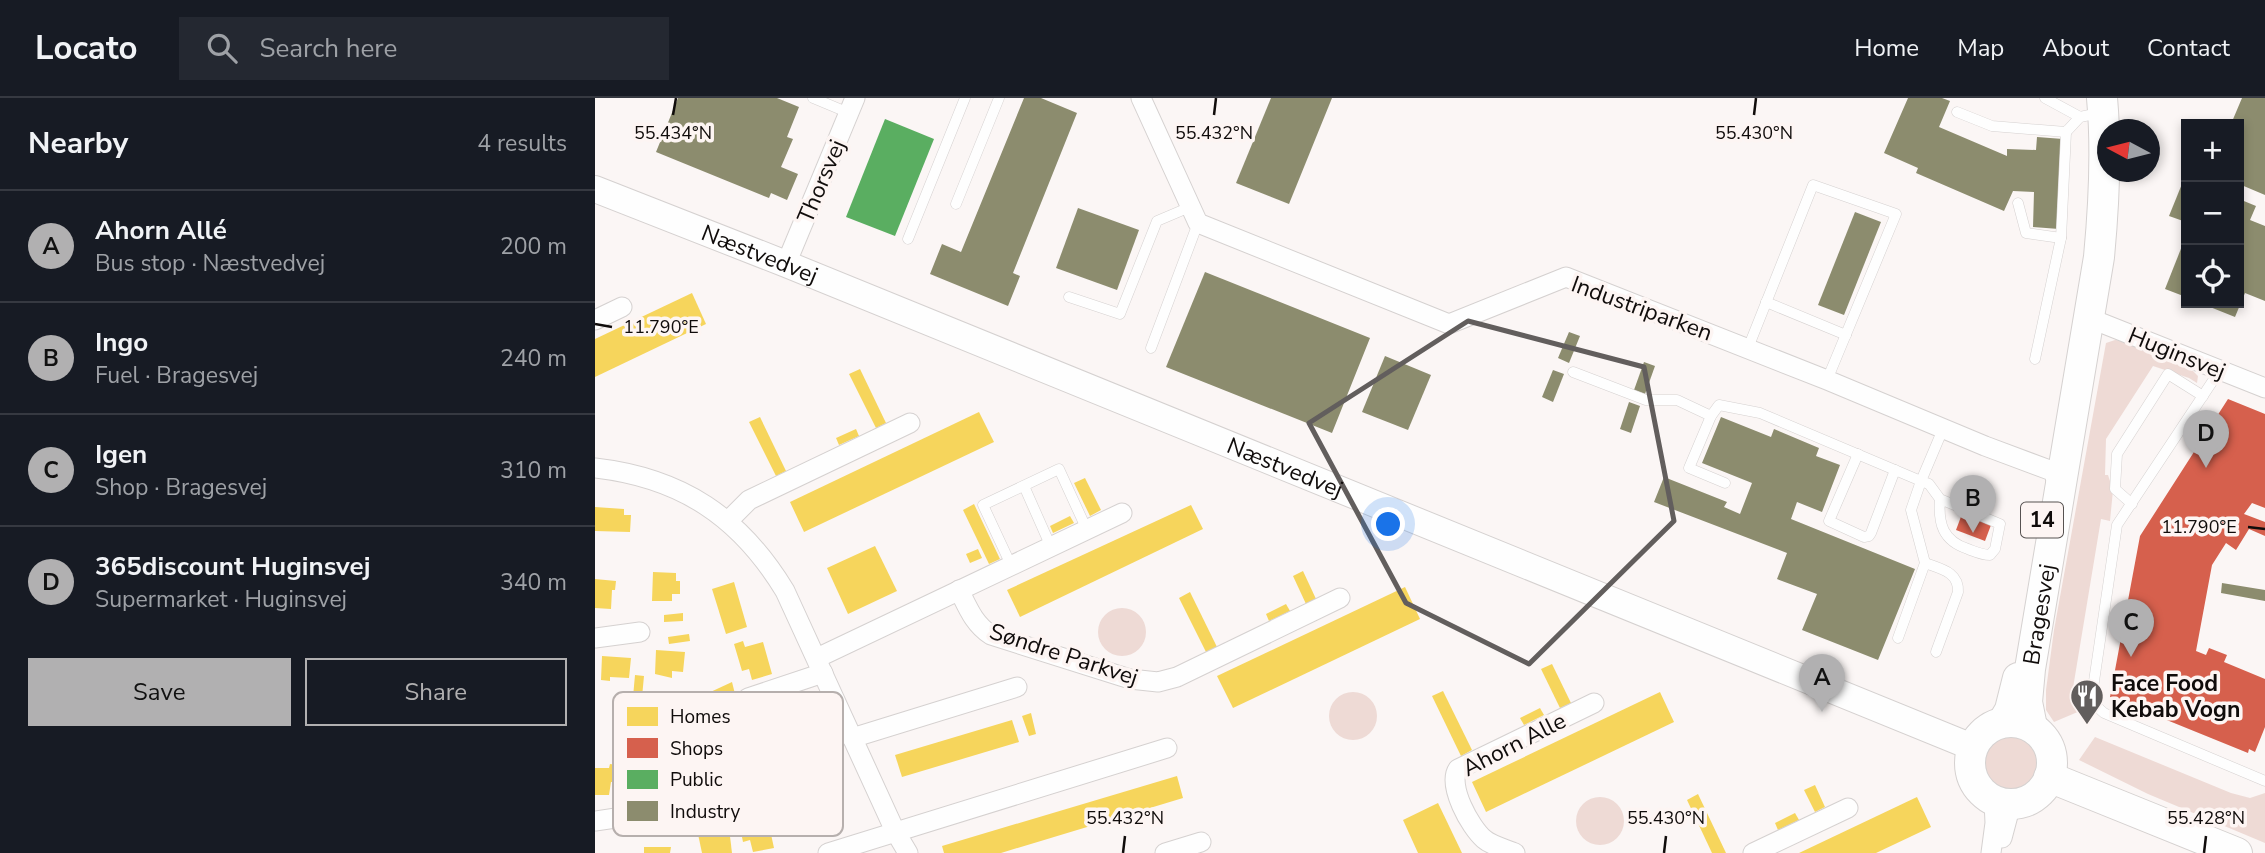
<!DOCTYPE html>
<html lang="en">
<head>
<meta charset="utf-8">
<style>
	:root { --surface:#171b24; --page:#242831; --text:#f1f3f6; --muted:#9ea1a6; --line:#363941; --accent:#b1b0b1 }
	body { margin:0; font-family:"Nunito Sans",sans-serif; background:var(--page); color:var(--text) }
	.controls { position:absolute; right:21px; top:21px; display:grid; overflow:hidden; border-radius:0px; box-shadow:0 4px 10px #0003 }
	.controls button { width:63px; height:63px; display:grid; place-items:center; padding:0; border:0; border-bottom:2px solid var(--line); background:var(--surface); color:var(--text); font:35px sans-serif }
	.compass { position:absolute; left:1502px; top:21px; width:63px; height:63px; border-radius:50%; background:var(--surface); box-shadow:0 4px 10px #0003; rotate:277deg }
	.you { position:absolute; left:794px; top:427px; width:24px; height:24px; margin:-18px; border:5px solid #fff; border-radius:50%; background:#1a73e8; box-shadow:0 0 0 10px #1a73e833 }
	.badge { display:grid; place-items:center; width:46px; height:46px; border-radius:50%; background:var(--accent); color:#111; font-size:23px; font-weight:700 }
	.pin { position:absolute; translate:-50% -58px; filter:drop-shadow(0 2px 4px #0008) }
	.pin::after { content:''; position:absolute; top:37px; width:24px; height:21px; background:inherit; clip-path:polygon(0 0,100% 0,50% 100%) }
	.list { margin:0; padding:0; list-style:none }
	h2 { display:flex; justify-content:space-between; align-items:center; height:91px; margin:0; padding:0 28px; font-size:30px }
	h2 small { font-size:23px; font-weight:400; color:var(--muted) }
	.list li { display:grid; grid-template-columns:46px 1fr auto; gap:21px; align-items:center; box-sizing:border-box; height:112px; padding:0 28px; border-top:2px solid var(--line) }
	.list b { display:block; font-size:26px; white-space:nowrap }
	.list p { margin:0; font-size:23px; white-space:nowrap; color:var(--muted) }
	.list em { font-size:23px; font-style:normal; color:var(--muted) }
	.actions { display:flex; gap:14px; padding:21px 28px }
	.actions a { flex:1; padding:16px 0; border:2px solid var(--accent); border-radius:0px; text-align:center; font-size:24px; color:var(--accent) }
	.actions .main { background:var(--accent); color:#111 }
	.icon { flex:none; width:38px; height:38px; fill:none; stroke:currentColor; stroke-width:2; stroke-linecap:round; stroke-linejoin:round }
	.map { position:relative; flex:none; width:1670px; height:755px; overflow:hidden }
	header { display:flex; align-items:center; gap:42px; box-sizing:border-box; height:98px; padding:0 35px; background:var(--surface); border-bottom:2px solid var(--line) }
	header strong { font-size:33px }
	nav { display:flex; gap:38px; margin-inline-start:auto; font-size:24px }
	.search { width:490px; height:63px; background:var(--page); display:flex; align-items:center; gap:18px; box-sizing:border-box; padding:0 24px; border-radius:0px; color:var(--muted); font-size:26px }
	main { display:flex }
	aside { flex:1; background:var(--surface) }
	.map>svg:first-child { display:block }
	.green { fill:#eedad5 }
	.homes { fill:#f6d55c }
	.shops { fill:#d6604d }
	.public { fill:#5aae61 }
	.industry { fill:#8c8c6e }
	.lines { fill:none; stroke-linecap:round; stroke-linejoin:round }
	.service-casing { stroke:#d5d1d0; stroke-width:11 }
	.minor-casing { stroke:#d5d1d0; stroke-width:21 }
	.secondary-casing { stroke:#d5d1d0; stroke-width:28 }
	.primary-casing { stroke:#d5d1d0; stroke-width:32 }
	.service { stroke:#fefefe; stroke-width:10 }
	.minor { stroke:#fefefe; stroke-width:19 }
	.secondary { stroke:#fefefe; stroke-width:26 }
	.primary { stroke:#fefefe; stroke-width:30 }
	.marked { fill:none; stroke:#625e5d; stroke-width:5; stroke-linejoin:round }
	.ticks { fill:none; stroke:#100c0b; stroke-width:2.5 }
	.labels { text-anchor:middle; stroke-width:7; stroke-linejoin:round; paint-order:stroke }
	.shield { fill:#fdf5f3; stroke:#575251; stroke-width:2 }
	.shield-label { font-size:21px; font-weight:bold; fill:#100c0b }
	.street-label { font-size:23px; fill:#100c0b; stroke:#fdf5f3 }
	.poi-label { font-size:23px; font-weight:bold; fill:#100c0b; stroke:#fdf5f3; text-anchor:start }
	.key { fill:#fdf5f3; stroke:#b6afad; stroke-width:2 }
	.key-label { font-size:19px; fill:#100c0b }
	.ticks-label { font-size:18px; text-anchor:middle; fill:#100c0b; stroke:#fdf5f3; stroke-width:7; stroke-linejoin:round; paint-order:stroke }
</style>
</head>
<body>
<header>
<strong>Locato</strong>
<div class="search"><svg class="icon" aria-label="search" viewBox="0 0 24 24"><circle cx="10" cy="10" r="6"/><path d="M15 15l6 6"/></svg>Search here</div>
<nav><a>Home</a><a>Map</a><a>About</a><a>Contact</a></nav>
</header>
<main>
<aside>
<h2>Nearby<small>4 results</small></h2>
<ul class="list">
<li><span class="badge">A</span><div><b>Ahorn Allé</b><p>Bus stop · Næstvedvej</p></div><em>200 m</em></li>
<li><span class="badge">B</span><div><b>Ingo</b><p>Fuel · Bragesvej</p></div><em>240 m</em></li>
<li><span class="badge">C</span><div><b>Igen</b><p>Shop · Bragesvej</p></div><em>310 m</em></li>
<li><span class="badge">D</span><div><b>365discount Huginsvej</b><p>Supermarket · Huginsvej</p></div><em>340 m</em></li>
</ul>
<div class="actions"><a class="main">Save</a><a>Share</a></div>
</aside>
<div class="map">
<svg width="1670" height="755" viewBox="0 0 1670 755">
	<rect width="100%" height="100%" fill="#fbf6f5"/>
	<g class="green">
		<polygon points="1520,242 1529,243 1598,273 1603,278 1602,285 1594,280 1558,268 1511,341 1510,377 1513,377 1518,392 1515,423 1506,421 1478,590 1487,591 1485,613 1459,624 1451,612 1451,592 1459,532 1511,245"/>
		<circle cx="527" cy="534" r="24"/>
		<circle cx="758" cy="618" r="24"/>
		<circle cx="1415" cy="664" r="30"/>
		<polygon points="1500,639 1636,695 1655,700 1670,695 1670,745 1553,696 1484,662"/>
		<circle cx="1005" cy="723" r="24"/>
	</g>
	<g class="homes">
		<polygon points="97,195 111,226 0,279 0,241"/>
		<polygon points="265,271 291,325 281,330 254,276"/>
		<polygon points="384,314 399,344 209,434 195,404"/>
		<polygon points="165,319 191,373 181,378 154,324"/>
		<polygon points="261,331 264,338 244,347 241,340"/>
		<polygon points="490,380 506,412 495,418 479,385"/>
		<polygon points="379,406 405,461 394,466 368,412"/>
		<polygon points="596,407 608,431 425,519 412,492"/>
		<polygon points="0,409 29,411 29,417 36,417 35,434 0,433"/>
		<polygon points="475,418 479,425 458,435 455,428"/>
		<polygon points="280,448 302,493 253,516 232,470"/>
		<polygon points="383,451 387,460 375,465 371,456"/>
		<polygon points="708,473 721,501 711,506 698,478"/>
		<polygon points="58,474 81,475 81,483 85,483 85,496 77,496 77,503 57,503"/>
		<polygon points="0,481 21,483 20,492 17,492 16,511 0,510"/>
		<polygon points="139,484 152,529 131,536 117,491"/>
		<polygon points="810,489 825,521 638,610 622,578"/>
		<polygon points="595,494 622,549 611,554 584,500"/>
		<polygon points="691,506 695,513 674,523 671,516"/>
		<polygon points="88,515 88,523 69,524 69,517"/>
		<polygon points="94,536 95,543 74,546 73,539"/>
		<polygon points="148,543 150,549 168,544 177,576 157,582 154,571 147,573 139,546"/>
		<polygon points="61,552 90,554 88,574 77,573 77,580 60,576"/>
		<polygon points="7,558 36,560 34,580 15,579 15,583 6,582"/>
		<polygon points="957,566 976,605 965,610 946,571"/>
		<polygon points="40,577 49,578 47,599 38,599"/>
		<polygon points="137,584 140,596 111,605 109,597"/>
		<polygon points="848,593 877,652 866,658 837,598"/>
		<polygon points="1065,594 1079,624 891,714 877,684"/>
		<polygon points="945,610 949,617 929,627 925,620"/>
		<polygon points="436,615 441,636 434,638 427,618"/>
		<polygon points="417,622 424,644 307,679 300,657"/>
		<polygon points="15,666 38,669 38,683 16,684 14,697 0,697 0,670 14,670"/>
		<polygon points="582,678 588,700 406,755 349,755 347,748"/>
		<polygon points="1220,687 1230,709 1220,714 1209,692"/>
		<polygon points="1103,696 1131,755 1117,755 1092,702"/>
		<polygon points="1322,699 1336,729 1281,755 1204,755"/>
		<polygon points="843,705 867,755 823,755 808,722"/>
		<polygon points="152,712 154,722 172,718 179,750 158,754 155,742 148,744 142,714"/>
		<polygon points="1200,715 1204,722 1183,732 1180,725"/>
		<polygon points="134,730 137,755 107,755 103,736"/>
		<polygon points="49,749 76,749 75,755 49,755"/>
	</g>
	<g class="shops">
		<polygon points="1633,301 1670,316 1670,410 1657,405 1649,416 1670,424 1670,438 1654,431 1641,452 1631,445 1617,467 1601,553 1611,557 1614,550 1632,557 1629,564 1670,581 1670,629 1660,654 1654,651 1653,655 1515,599 1545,438"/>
		<polygon points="1367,416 1396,427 1390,443 1361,432"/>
	</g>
	<polygon class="public" points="290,21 339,41 300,138 251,119"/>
	<g class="industry">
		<polygon points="83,0 182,0 204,9 192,39 198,41 186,69 203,76 192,102 176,95 174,100 61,54"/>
		<polygon points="429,0 446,0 482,15 418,175 425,178 413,208 335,176 347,146 366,154"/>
		<polygon points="676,0 737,0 694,106 641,85"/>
		<polygon points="1313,0 1347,0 1355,3 1344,29 1412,58 1412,51 1441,52 1442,39 1468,41 1464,131 1438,129 1439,94 1418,93 1409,113 1321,75 1323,70 1289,55"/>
		<polygon points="1647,0 1670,0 1670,97 1644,86 1644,26 1636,26"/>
		<polygon points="1591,76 1591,124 1574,118"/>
		<polygon points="1644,101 1661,108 1655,122 1670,128 1670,203 1650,195 1640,219 1605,205 1644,205"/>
		<polygon points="483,110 544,132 522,192 461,170"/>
		<polygon points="1260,114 1286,124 1249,217 1223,207"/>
		<polygon points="1591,138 1591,199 1570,191"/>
		<polygon points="610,174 775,240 737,335 571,269"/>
		<polygon points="974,234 985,238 974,265 963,260"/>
		<polygon points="790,258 836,277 813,332 767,314"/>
		<polygon points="1049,264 1060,268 1050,296 1039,292"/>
		<polygon points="958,272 969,276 958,304 947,299"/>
		<polygon points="1034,304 1045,308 1036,335 1025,331"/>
		<polygon points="1126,319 1176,339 1179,331 1224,350 1221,358 1245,367 1227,414 1202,404 1196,421 1320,471 1283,562 1207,532 1222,496 1182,481 1192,455 1059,404 1069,379 1132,404 1129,409 1145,416 1157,385 1107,365"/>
		<polygon points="1627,485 1670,492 1670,503 1626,495"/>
	</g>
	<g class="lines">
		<g class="service-casing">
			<g id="service">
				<polyline points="218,0 254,15"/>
				<polyline points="1450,0 1485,19"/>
				<polyline points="1362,14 1397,28 1471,34 1485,19 1504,15"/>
				<polyline points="1423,105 1431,135 1466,140"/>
				<polyline points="361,106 404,0"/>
				<polyline points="313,141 370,0"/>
				<polyline points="474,199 525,216 562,123 595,109"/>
				<polyline points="1171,204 1251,237"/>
				<polyline points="556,250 603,125"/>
				<polyline points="1153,250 1218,87 1301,116 1232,282"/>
				<polyline points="1440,261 1466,140 1471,34"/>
				<polyline points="1625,272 1522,427 1498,590 1500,607 1509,615 1670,683"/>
				<polyline points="978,274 1051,302 1082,302 1116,318"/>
				<polyline points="1263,356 1234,423 1269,439 1274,438 1276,435 1300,372"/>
				<polyline points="1130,385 1094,370 1116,318 1124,307 1165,315 1326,383 1316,412 1330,465 1303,540"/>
				<polyline points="429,388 456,449"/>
				<path d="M 1345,401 L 1405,426 L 1400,451 L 1395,457 C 1387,457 1381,454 1373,451 C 1348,443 1343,426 1345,401 L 1334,386 L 1326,383 L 1348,331"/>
				<polyline points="1537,406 1520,391 1522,356 1573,276 1608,298"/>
				<path d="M 1330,465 C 1346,471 1364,474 1363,494 L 1341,554"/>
				<polyline points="416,467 388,407 464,371 492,432"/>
			</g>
		</g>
		<g class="minor-casing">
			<g id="minor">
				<polyline points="546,0 603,125 854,226 971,179 1232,282 1390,348 1457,373 1461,380 1460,394"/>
				<polyline points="191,166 260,0"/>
				<polyline points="1494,220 1670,290"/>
				<polyline points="0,222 27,209"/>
				<path d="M 0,370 C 87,380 145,419 190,493 L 300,733 L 313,755"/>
				<polyline points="133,423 154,402 315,325"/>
				<path d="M 364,492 C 373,510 379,526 396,537 L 535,581 L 563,584 L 582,579 L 745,500"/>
				<polyline points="0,540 45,534"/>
				<polyline points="222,560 527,415"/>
				<polyline points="153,600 228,575"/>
				<polyline points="257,640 422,589"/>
				<polyline points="0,723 34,718"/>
				<polyline points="1407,740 1416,706"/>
				<polyline points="233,755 572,650"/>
				<polyline points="570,755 606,744"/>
				<path d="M 920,755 C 911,751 897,748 889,741 C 875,729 852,687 863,671 L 999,605"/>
				<polyline points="1158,755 1253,710"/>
				<polyline points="1396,755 1400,725 1399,703"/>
			</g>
		</g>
		<g class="secondary-casing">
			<g id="secondary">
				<path id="s1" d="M 0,91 L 191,166 L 1377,649"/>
			</g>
		</g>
		<g class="primary-casing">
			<g id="primary">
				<circle cx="1416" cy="665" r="41"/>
				<polyline points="1408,624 1415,612 1423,580"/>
				<path id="s2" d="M 1437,629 L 1432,604 L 1435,571 L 1504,159 C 1509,106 1512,54 1507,0"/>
				<polyline points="1454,679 1642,755"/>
			</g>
		</g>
		<use href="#service" class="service"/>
		<use href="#minor" class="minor"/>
		<use href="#secondary" class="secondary"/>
		<use href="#primary" class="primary"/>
	</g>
	<path class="marked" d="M 873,223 L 1049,269 L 1079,423 L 934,566 L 811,505 L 714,325 Z"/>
	<path class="ticks" d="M 78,17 L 81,0M 619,17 L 621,0M 1159,17 L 1161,0M 0,226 L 17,229M 1653,429 L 1670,431M 528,755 L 530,738M 1069,755 L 1071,738M 1609,755 L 1611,738"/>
	<defs>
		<g id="restaurant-pin" transform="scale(1.75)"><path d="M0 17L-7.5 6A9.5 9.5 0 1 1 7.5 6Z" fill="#625e5d" stroke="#fdf5f3"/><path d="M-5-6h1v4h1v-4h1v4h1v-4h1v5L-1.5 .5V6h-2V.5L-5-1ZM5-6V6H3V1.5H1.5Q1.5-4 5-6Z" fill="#fff"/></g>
	</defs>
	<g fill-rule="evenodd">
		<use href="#restaurant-pin" x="1492" y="598"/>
	</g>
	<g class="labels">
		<rect class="shield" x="1426" y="404.5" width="42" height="35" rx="5"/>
		<g class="shield-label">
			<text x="1447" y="429">14</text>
		</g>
		<g class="street-label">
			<text transform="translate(226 83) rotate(-67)" y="8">Thorsvej</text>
			<text dy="8" stroke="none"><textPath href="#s1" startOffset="177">Næstvedvej</textPath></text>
			<text transform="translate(1047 210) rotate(20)" y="8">Industriparken</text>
			<text transform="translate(1582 255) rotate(22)" y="8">Huginsvej</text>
			<text dy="8" stroke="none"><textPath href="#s1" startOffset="744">Næstvedvej</textPath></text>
			<text dy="8" stroke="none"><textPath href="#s2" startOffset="114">Bragesvej</textPath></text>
			<text transform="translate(469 556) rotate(18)" y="8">Søndre Parkvej</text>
			<text transform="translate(919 646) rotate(-27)" y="8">Ahorn Alle</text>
		</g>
		<g class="poi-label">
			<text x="1516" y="593">Face Food<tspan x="1516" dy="26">Kebab Vogn</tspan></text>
		</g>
	</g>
	<rect x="18" y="594" width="230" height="144" rx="10" class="key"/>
	<rect x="32" y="609" width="31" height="19" fill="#f6d55c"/>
	<rect x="32" y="640" width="31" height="20" fill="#d6604d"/>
	<rect x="32" y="672" width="31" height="19" fill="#5aae61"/>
	<rect x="32" y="703" width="31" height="20" fill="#8c8c6e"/>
	<g class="key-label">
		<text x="75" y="625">Homes</text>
		<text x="75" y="657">Shops</text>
		<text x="75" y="688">Public</text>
		<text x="75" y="720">Industry</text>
	</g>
	<g class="ticks-label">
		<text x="78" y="41">55.434°N</text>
		<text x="619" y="41">55.432°N</text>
		<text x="1159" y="41">55.430°N</text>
		<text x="66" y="235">11.790°E</text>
		<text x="1604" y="435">11.790°E</text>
		<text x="530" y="726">55.432°N</text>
		<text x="1071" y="726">55.430°N</text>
		<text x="1611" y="726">55.428°N</text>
	</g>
</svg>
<div class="controls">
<button>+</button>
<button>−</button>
<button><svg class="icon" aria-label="locate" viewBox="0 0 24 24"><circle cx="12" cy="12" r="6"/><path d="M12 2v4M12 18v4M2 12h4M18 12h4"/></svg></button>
</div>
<svg class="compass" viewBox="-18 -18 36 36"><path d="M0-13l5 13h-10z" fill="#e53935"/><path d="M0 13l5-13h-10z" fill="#9ea1a6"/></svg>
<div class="you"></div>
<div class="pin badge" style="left:1227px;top:614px">A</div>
<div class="pin badge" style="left:1378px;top:435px">B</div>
<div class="pin badge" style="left:1536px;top:559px">C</div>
<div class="pin badge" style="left:1611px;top:370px">D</div>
</div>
</main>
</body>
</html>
